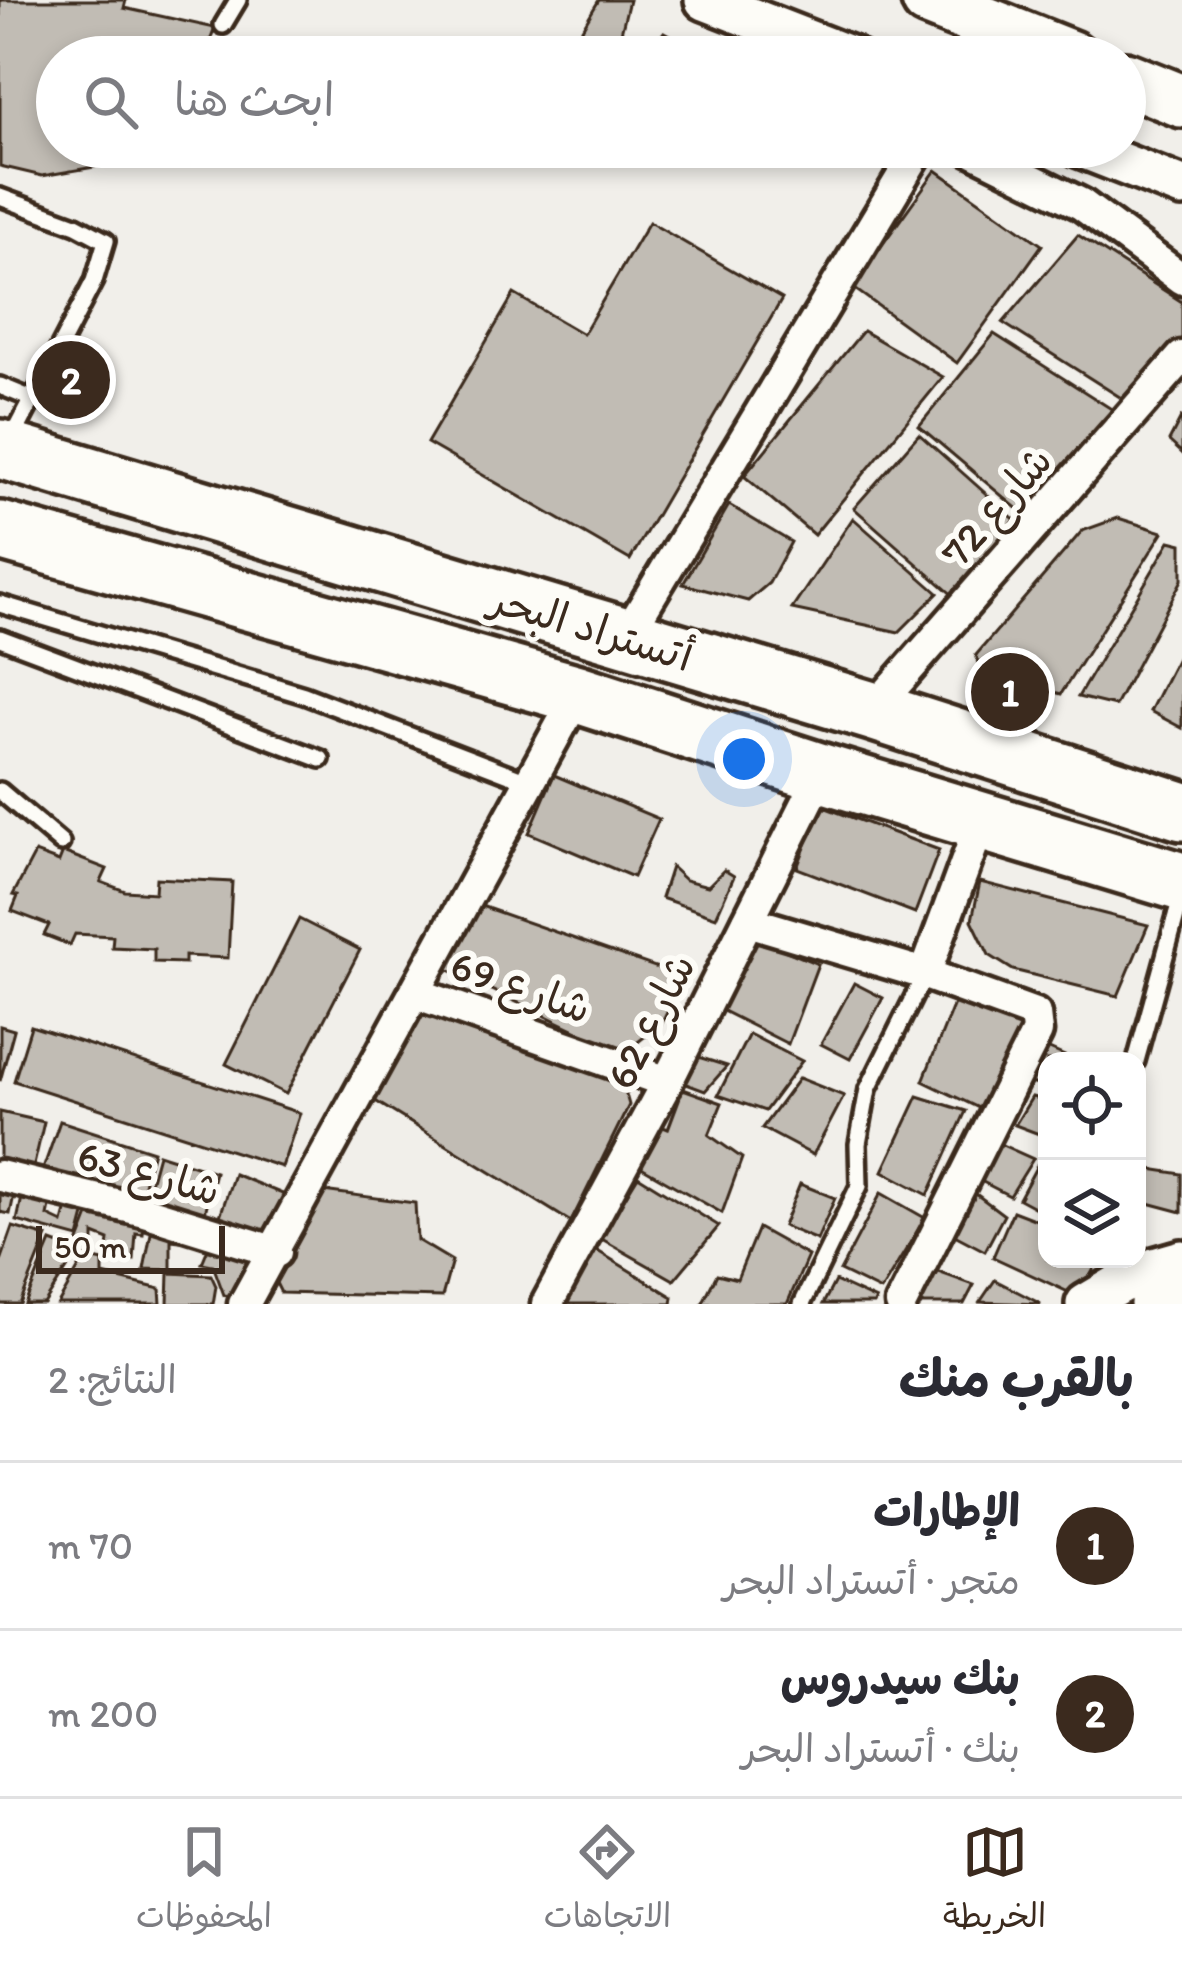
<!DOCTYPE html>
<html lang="ar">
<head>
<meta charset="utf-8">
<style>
	:root { --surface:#fff; --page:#f7f7f7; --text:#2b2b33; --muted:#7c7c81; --line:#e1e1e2; --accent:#3b2a1e }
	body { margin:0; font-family:Itim,"Playpen Sans Arabic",sans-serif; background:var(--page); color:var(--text); direction:rtl }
	.controls { position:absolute; right:36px; bottom:36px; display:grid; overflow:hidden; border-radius:24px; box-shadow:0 6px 18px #0003 }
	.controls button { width:108px; height:108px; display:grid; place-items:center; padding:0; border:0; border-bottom:3px solid var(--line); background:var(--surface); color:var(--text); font:60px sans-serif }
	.scale { position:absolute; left:36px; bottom:30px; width:189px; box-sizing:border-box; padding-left:12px; border:6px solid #3b2a1e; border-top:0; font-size:33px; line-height:42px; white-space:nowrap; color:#3b2a1e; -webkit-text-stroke:9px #fdfcf7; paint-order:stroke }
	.you { position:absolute; left:744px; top:759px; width:42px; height:42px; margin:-30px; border:9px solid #fff; border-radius:50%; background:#1a73e8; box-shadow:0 0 0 18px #1a73e833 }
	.badge { display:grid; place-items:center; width:78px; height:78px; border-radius:50%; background:var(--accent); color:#fff; font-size:39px; font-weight:700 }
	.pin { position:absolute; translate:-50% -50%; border:6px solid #fff; box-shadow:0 3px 12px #0006 }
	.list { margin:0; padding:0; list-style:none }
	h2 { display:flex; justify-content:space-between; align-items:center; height:156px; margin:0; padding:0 48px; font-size:51px }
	h2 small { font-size:39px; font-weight:400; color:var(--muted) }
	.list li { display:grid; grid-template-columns:78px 1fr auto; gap:36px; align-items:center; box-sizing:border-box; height:168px; padding:0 48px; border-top:3px solid var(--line) }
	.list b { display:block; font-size:45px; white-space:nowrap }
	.list p { margin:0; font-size:39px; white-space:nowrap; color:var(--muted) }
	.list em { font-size:39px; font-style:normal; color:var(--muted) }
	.icon { flex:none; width:66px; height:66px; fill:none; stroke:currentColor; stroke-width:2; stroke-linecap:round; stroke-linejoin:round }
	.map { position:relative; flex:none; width:1182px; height:1304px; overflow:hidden; direction:ltr }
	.search { position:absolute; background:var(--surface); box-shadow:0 6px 18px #0003; left:36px; right:36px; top:36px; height:132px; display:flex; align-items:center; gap:30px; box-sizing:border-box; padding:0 42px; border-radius:66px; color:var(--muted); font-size:45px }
	.sheet { height:492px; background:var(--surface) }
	nav { display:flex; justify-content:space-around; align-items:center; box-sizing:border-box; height:168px; border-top:3px solid var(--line); background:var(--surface); font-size:33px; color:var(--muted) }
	nav a { display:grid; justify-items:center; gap:6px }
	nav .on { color:var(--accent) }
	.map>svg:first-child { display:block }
	.building { fill:#c1bcb4; stroke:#3b2a1e; stroke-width:3 }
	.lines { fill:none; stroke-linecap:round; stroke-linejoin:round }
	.service-casing { stroke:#3b2a1e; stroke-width:24 }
	.minor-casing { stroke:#3b2a1e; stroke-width:39 }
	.tertiary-casing { stroke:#3b2a1e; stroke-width:48 }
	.trunk-casing { stroke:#3b2a1e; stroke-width:60 }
	.motorway-casing { stroke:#3b2a1e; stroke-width:66 }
	.service { stroke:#fdfcf7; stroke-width:15 }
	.minor { stroke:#fdfcf7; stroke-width:30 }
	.tertiary { stroke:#fdfcf7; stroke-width:39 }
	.trunk { stroke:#fdfcf7; stroke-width:51 }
	.motorway { stroke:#fdfcf7; stroke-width:57 }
	.labels { text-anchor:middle; stroke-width:12; stroke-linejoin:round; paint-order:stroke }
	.street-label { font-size:42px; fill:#3b2a1e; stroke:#fdfcf7 }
</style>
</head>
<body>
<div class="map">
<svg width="1182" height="1304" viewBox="0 0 1182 1304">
	<rect width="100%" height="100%" fill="#f1efea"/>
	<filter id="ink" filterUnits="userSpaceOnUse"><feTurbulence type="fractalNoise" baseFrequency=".00833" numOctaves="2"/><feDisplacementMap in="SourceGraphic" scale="24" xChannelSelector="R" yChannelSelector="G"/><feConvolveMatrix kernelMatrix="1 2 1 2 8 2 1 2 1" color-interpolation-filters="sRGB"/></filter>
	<g filter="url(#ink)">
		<g class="building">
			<polygon points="0,0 126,0 124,8 215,28 204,57 57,57 57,147 143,147 123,162 42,176 0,166"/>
			<polygon points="599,0 629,0 615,57 587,57 574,42"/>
			<polygon points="664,32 710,57 645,57"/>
			<polygon points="936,170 1042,245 957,363 852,287"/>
			<polygon points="649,222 782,299 630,560 427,443 514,294 583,334"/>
			<polygon points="1078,235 1182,302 1182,338 1123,399 1003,323"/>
			<polygon points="863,331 943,377 814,535 744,476"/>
			<polygon points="994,334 1113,410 1021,512 919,426"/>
			<polygon points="1182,416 1182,453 1169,441"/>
			<polygon points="919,434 1021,525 956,598 854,508"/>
			<polygon points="729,505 791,542 769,583 748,601 683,584"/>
			<polygon points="853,518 938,593 899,632 792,609"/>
			<polygon points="1118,518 1163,532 1061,694 982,671 976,655 1082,531"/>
			<polygon points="1170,541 1182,544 1182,580 1115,706 1078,697"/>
			<polygon points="1182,648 1182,728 1150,711"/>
			<polygon points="554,775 659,819 633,877 529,833"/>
			<polygon points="821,806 939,850 915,913 797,868"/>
			<polygon points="63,852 107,869 101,882 125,891 155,893 156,878 232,882 228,958 185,956 185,963 154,962 154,949 112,947 113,936 75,934 70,945 44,935 49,925 12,911 18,896 13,895 35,853 59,862"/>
			<polygon points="671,867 685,880 708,886 724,870 734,876 716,917 661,898"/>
			<polygon points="980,882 1148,925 1118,996 1013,970 989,955 972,920"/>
			<polygon points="481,906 684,977 662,1023 624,1053 447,969"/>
			<polygon points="299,919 360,950 286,1094 226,1064"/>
			<polygon points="760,940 818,964 788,1044 721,1010 748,946"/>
			<polygon points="854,983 883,998 850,1059 821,1044"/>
			<polygon points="955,1001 1017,1016 1021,1035 987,1112 923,1081"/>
			<polygon points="422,1011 618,1066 629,1105 571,1222 364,1094"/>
			<polygon points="0,1026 14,1030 0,1081"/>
			<polygon points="31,1026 300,1113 282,1167 14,1081"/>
			<polygon points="749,1034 802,1061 765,1111 718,1095"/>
			<polygon points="1047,1048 1076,1061 1047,1061 1047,1088 1031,1083"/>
			<polygon points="692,1055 727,1066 705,1091 678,1081"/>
			<polygon points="799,1078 844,1096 813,1155 762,1128"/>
			<polygon points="683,1089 722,1103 709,1135 742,1158 722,1213 636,1164 656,1124 668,1129"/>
			<polygon points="918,1096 966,1111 928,1195 883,1171"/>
			<polygon points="1032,1097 1047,1101 1047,1137 1015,1125"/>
			<polygon points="0,1112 44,1122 31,1178 0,1171"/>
			<polygon points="60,1121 153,1151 138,1206 41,1175"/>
			<polygon points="1000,1144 1033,1159 1010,1196 977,1179"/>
			<polygon points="158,1154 215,1172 202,1225 144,1205"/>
			<polygon points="1040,1160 1047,1163 1047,1214 1019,1199"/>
			<polygon points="1137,1167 1182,1174 1182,1212 1137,1200"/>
			<polygon points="234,1174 285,1195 279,1223 262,1239 217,1225"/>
			<polygon points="638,1176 719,1226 674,1280 600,1238"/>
			<polygon points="0,1182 16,1186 10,1214 0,1212"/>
			<polygon points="800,1184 835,1198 817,1240 783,1226"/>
			<polygon points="24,1188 52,1197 48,1216 63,1223 68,1204 87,1208 79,1238 17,1221"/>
			<polygon points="315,1190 415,1203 417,1240 452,1261 442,1297 281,1293 269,1269"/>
			<polygon points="972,1191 1004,1215 985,1251 947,1231"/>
			<polygon points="881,1193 925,1218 881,1291 840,1271"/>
			<polygon points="92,1208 112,1213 116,1221 118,1209 144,1225 143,1234 136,1233 134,1260 107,1255 109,1240 94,1234 94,1249 78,1244"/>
			<polygon points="1013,1211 1047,1224 1047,1259 1094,1259 1097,1263 1079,1297 993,1257"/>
			<polygon points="153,1223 191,1232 190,1242 171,1240 171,1270 144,1269"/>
			<polygon points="13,1227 47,1237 20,1304 0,1304 0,1264"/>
			<polygon points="758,1228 808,1256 787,1304 702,1304 717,1274 737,1279"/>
			<polygon points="51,1242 78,1252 44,1304 25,1304"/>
			<polygon points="209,1246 252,1249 259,1263 236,1297 224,1295 213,1265 202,1263"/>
			<polygon points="591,1247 673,1297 672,1304 566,1304"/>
			<polygon points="85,1257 103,1261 103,1275 160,1289 161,1304 58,1304"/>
			<polygon points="927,1268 974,1285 964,1304 908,1304"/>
			<polygon points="169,1273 211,1275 216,1286 213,1304 168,1304"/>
			<polygon points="995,1280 1041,1304 980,1302"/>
			<polygon points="835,1281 876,1300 874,1304 823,1304"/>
		</g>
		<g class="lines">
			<g class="service-casing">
				<g id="service">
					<polyline points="223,25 238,0"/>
					<polyline points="0,197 76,225 106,241 94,281 10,443"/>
					<polyline points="0,386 32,399"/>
					<polyline points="0,604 304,695 530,782"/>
					<polyline points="0,638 321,759"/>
					<polyline points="0,791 61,843"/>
					<polyline points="1136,1061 1182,894"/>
					<polyline points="802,1304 859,1186 858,1144 868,1089 925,974"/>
				</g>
			</g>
			<g class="minor-casing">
				<g id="minor">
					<polyline points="966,147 1081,204 1182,279"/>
					<polyline points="625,638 920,147"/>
					<polyline points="872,711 1182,357"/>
					<polyline points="748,921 925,974 1035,1014 1037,1032 901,1304"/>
					<polyline points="925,974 981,822"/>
					<polyline points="415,993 667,1082"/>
					<polyline points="0,1176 144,1211 276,1252"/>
					<polyline points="244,1304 578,694"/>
					<polyline points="547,1304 667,1082 822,773"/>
				</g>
			</g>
			<g class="tertiary-casing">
				<g id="tertiary">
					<polyline points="705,0 851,57"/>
					<polyline points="1080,147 1182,187"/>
					<polyline points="1086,1304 1140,1272 1182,1260"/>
					<polyline points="1150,1304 1182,1292"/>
				</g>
			</g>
			<g class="trunk-casing">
				<g id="trunk">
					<polyline points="928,0 1071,57"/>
					<polyline points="1125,78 1182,101"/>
				</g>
			</g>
			<g class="motorway-casing">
				<g id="motorway">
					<polyline points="0,449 872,711 1182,811"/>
					<polyline points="0,531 578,694 822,773 1182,882"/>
				</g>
			</g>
			<use href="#service" class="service"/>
			<use href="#minor" class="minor"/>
			<use href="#tertiary" class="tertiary"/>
			<use href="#trunk" class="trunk"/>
			<use href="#motorway" class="motorway"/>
		</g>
	</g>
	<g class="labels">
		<g class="street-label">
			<text transform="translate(996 506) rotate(-49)" y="15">شارع 72</text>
			<text transform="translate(592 627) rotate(17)" y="15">أتستراد البحر</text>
			<text transform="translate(521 986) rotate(19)" y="15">شارع 69</text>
			<text transform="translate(650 1021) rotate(-63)" y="15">شارع 62</text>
			<text transform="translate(149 1172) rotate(15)" y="15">شارع 63</text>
		</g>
	</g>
</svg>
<div class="controls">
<button><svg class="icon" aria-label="locate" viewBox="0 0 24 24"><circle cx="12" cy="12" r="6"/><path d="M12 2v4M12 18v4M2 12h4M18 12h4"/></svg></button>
<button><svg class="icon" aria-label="layers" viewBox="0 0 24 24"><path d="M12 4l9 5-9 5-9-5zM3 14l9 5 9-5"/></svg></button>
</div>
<div class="scale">50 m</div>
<div class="you"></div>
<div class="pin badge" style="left:1010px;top:692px">1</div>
<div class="pin badge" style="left:71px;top:380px">2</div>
<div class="search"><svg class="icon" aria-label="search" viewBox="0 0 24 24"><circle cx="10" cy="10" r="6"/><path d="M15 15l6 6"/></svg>ابحث هنا</div>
</div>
<section class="sheet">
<h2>بالقرب منك<small>النتائج: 2</small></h2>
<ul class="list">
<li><span class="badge">1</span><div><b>الإطارات</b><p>متجر · أتستراد البحر</p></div><em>70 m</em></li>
<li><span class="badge">2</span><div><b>بنك سيدروس</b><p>بنك · أتستراد البحر</p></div><em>200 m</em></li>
</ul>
</section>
<nav>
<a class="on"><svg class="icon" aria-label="map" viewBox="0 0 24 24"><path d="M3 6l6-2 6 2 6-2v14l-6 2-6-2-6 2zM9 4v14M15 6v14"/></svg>الخريطة</a>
<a><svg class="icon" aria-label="directions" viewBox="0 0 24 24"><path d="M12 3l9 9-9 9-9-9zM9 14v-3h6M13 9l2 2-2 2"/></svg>الاتجاهات</a>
<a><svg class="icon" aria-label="saved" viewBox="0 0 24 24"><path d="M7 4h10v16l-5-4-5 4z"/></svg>المحفوظات</a>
</nav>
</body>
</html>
